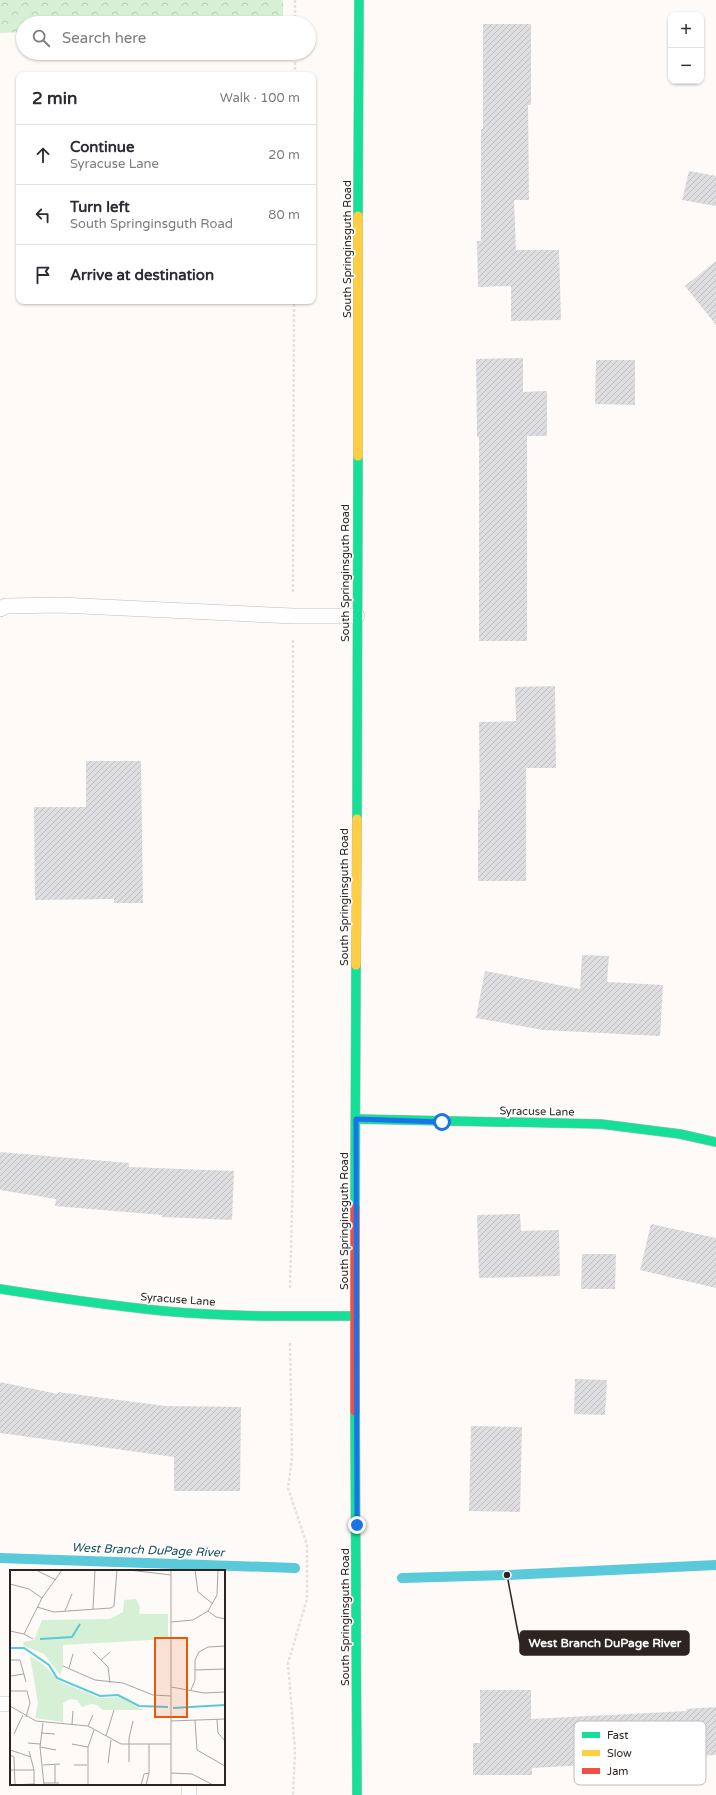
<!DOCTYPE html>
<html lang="en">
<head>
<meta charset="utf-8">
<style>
	:root { --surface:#fff; --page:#f2f2f3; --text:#2b2b33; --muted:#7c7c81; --line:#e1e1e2 }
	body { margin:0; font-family:"Varela Round",sans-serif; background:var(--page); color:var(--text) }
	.controls { position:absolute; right:12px; top:12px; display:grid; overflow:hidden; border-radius:8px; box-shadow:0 1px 3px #0004 }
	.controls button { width:36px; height:36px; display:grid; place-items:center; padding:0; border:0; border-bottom:1px solid var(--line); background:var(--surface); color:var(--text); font:20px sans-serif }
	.stop { position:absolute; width:12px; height:12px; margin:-9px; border:3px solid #1a73e8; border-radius:50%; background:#fff }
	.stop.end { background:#1a73e8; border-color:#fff; box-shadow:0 1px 4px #0008 }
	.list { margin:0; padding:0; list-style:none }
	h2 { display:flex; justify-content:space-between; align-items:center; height:52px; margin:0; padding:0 16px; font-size:17px }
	h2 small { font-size:13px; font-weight:400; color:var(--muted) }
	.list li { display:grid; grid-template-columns:26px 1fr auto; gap:12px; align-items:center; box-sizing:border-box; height:60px; padding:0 16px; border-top:1px solid var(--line) }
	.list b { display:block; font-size:15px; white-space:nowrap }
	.list p { margin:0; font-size:13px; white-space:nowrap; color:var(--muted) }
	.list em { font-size:13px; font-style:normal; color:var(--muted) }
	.icon { flex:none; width:22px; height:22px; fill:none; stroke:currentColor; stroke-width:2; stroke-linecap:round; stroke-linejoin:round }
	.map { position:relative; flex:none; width:716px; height:1795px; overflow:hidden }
	.search { position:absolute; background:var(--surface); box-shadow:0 1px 3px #0004; left:16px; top:16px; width:300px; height:44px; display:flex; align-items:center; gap:10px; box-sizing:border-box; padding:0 14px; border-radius:22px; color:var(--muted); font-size:15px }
	.panel { position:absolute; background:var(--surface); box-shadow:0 1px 3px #0004; left:16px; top:72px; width:300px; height:232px; border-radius:8px }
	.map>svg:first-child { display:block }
	.park { fill:url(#park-crowns) }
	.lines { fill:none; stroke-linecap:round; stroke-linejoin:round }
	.stream { stroke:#5ac9d9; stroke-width:10 }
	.building { fill:url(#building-hatch) }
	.lane-casing { stroke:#c0bab8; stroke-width:16 }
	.fast-casing { stroke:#c0bab8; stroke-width:10 }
	.slow-casing { stroke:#c0bab8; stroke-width:10 }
	.jam-casing { stroke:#c0bab8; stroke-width:10 }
	.path { stroke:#e4e2e1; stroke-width:2.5; stroke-dasharray:3 2; stroke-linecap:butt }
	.lane { stroke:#fffefe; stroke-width:15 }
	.fast { stroke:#16e098; stroke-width:9 }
	.slow { stroke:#ffcf43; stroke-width:9 }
	.jam { stroke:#f24e42; stroke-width:9 }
	.route { stroke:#1a73e8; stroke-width:5 }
	.labels { text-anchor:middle; stroke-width:3.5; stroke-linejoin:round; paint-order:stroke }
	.street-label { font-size:11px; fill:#2d2421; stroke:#fff }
	.water-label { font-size:12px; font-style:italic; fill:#134e58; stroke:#fff }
	.inset-river { fill:none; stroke:#5ac9d9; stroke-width:2 }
	.inset-road { fill:none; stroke:#aaa4a2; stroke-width:1 }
	.view { fill:#e8590c; fill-opacity:0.15; stroke:#e8590c; stroke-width:2 }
	.inset-edge { fill:none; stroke:#2d2421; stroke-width:2 }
	.key { fill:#fff; stroke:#c0bdbc; stroke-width:1 }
	.key-label { font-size:11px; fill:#2d2421 }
	.leader { fill:none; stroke:#2d2421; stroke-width:1.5 }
	.callout-dot { fill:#2d2421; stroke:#fff; stroke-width:1.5 }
	.callout { fill:#2d2421; stroke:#2d2421; stroke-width:1.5 }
	.callout-label { font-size:12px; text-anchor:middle; font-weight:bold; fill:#fff }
</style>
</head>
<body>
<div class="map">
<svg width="716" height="1795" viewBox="0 0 716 1795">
	<defs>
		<pattern id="park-crowns" width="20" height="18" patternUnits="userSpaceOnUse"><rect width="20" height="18" fill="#d6f0d5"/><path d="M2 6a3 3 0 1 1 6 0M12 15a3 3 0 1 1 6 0" fill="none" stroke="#b8ceb7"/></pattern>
		<pattern id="building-hatch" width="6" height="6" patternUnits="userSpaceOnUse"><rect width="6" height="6" fill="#dedde0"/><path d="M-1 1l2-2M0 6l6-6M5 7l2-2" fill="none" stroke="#bfbec0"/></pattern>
	</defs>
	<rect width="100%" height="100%" fill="#fdfaf8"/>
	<polygon class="park" points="0,0 283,0 283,17 174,23 23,23 23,32 0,33"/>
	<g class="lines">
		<g class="stream">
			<polyline points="0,1558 295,1568"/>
			<polyline points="402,1578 507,1575 716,1565"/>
		</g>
	</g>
	<g class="building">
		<polygon points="483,24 531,24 531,105 528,105 529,200 514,200 516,250 559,250 561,320 511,321 511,286 478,287 477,241 481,241 481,129 483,129"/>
		<polygon points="689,171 716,176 716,206 682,200"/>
		<polygon points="716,261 716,325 685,286"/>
		<polygon points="523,358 523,392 547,391 547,436 527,436 527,641 479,641 479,437 477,437 476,359"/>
		<polygon points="596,360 635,360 635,405 595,404"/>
		<polygon points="555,686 556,768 526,768 526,881 478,881 478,810 480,810 479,722 516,721 515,687"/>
		<polygon points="86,761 141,761 143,903 114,903 114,899 35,900 34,807 86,807"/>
		<polygon points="582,955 609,956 607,982 663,985 660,1036 543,1030 476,1018 485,971 580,989"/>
		<polygon points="0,1152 129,1163 129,1167 234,1171 232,1220 162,1217 162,1215 55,1206 56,1199 0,1190"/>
		<polygon points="520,1214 521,1231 559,1230 560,1276 479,1278 477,1215"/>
		<polygon points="651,1224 716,1238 716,1288 640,1270"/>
		<polygon points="582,1254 616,1254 615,1289 581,1289"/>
		<polygon points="575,1379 607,1380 605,1415 574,1414"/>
		<polygon points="0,1382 58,1394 58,1392 165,1406 241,1407 240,1491 174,1491 174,1457 0,1433"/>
		<polygon points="471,1426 522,1427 520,1512 469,1511"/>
		<polygon points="480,1690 531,1690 531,1719 687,1711 686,1709 716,1707 716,1755 659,1758 660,1761 532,1768 532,1775 473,1775 473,1743 480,1743"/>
	</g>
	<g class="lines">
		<g class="lane-casing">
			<g id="lane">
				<polyline points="0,609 6,606 60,605 293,616 357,616"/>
				<polyline points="0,1704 11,1704"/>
				<polyline points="189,1795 189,1784"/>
			</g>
		</g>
		<g class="fast-casing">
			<g id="fast">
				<polyline points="358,216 359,0"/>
				<polyline points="357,819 358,456"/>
				<polyline points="356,1119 601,1124 680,1134 716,1142"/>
				<polyline points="355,1208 356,965"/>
				<path d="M 0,1289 C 58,1298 117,1307 175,1312 C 235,1317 295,1316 355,1316"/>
				<polyline points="355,1411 357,1795"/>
			</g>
		</g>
		<g class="slow-casing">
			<g id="slow">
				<polyline points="358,456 358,216"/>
				<polyline points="356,965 357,819"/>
			</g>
		</g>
		<g class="jam-casing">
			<polyline id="jam" points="355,1208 355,1411"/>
		</g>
		<g class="path">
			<polyline points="295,0 295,23"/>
			<polyline points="295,75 295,53"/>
			<polyline points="293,592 294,301"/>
			<polyline points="290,1288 293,1169 293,639"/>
			<polyline points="290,1343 292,1458 288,1488 307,1545 307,1599 288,1663 295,1751 293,1795"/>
		</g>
		<use href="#lane" class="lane"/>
		<use href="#fast" class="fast"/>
		<use href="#slow" class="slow"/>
		<use href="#jam" class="jam"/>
	</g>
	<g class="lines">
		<polyline class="route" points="357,1525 356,1119 442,1122"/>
	</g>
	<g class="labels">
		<g class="street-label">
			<text transform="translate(347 249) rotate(-90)" y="4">South Springinsguth Road</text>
			<text transform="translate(345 573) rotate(-90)" y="4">South Springinsguth Road</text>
			<text transform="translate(344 897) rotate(-90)" y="4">South Springinsguth Road</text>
			<text transform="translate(537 1111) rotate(1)" y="4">Syracuse Lane</text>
			<text transform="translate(344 1221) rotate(-90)" y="4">South Springinsguth Road</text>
			<text transform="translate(178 1299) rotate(4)" y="4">Syracuse Lane</text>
			<text transform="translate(345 1617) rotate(-90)" y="4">South Springinsguth Road</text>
		</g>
		<g class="water-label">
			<text transform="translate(148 1550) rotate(2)" y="4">West Branch DuPage River</text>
		</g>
	</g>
	<g transform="translate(10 1570)">
		<rect width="215" height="215" fill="#fdfaf8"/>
		<path d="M 126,29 L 130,37 L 129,44 L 158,44 L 158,69 L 53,75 L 53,97 L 50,105 L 34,84 L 14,76 L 13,72 L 24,70 L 32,50 L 100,49 L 113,42 L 114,30 ZM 20,86 L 34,95 L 49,111 L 89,128 L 110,127 L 133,140 L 93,140 L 87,135 L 81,134 L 72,137 L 67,130 L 60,129 L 53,133 L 53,152 L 25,148 L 28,133 Z" fill="#d6f0d5"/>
		<path d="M 123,48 L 133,48 L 133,64 L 123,64 ZM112.5 56a5.5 5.5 0 1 1 11 0a5.5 5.5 0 1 1-11 0ZM 73,54 L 93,54 L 93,66 L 73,66 ZM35 78a6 6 0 1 1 12 0a6 6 0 1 1-12 0Z" fill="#d6f0d5"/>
		<path class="inset-river" d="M 30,69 L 62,67 L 70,54M 0,78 L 14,78 L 39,95 L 47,108 L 90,126 L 108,125 L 129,136 L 158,137M 163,138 L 215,135"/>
		<path class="inset-road" d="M 26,0 L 46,10M 119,0 L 161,5M 185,0 L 188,22 L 203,34M 0,14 L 19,19 L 32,28M 27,37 L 44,42 L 101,38 L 104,36 L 107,0M 83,39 L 85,0M 55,41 L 62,24M 198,41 L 206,47 L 215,49M 161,52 L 183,50 L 198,41 L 207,25 L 208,0M 0,61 L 14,64 L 23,69M 14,64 L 32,28 L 52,0M 83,82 L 98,97 L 100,113M 0,90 L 10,90 L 16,112M 91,90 L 100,82M 53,96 L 85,110 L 113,113 L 143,125 L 161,126M 59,98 L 63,84M 185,100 L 215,99M 0,106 L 14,104M 161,117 L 194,123 L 215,122M 181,120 L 185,110 L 185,90 L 189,82 L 198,77 L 215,76M 0,121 L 17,121 L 20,133 L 16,147M 0,136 L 26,151 L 78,156 L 111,174 L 161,174M 207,149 L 208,163 L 215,171M 185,150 L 187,180 L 215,196M 161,151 L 215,149M 33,153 L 30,177 L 34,215M 62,154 L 63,141M 78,156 L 83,145M 31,163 L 45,164M 4,164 L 13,145M 96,166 L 104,140M 18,173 L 30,174M 62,174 L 78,177M 30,177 L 46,180M 0,180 L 21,187M 0,185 L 4,187 L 5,214M 119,192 L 119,168 L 123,151M 98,193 L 101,170M 33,195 L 50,194M 45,195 L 45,213M 64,195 L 77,195M 0,200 L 24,200M 161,203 L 182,204 L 203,215M 34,213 L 49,213M 0,215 L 24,214 L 24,200 L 19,181M 78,215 L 78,177 L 84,160M 131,215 L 134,204 L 139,203M 136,215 L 139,203 L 139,174M 161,215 L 161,0"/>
		<path class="view" d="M 145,68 L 177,68 L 177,147 L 145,147 Z"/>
		<rect width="215" height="215" class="inset-edge"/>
	</g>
	<rect x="574" y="1721" width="132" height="64" rx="6" class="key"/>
	<rect x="582" y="1732" width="18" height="6" fill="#16e098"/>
	<rect x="582" y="1750" width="18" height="6" fill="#ffcf43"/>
	<rect x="582" y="1768" width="18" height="6" fill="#f24e42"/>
	<g class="key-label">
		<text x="607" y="1739">Fast</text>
		<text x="607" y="1757">Slow</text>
		<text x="607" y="1775">Jam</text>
	</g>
	<path class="leader" d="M507 1575L520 1643"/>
	<circle class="callout-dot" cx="507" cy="1575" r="4"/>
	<rect class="callout" x="520" y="1631" width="169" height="24" rx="4"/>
	<g class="callout-label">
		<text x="605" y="1647">West Branch DuPage River</text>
	</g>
</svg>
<div class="controls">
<button>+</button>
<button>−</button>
</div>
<div class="stop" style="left:442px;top:1122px"></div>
<div class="stop end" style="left:357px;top:1525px"></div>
<div class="search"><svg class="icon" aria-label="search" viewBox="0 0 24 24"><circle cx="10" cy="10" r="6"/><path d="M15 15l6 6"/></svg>Search here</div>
<section class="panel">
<h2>2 min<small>Walk · 100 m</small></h2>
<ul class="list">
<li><svg class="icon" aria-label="ahead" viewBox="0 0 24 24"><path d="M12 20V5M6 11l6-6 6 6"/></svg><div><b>Continue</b><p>Syracuse Lane</p></div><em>20 m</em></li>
<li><svg class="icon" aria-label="left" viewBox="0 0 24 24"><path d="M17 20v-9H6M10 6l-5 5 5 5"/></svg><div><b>Turn left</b><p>South Springinsguth Road</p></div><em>80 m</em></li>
<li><svg class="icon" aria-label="arrive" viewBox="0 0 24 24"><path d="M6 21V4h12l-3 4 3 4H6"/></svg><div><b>Arrive at destination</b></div></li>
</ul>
</section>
</div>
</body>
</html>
